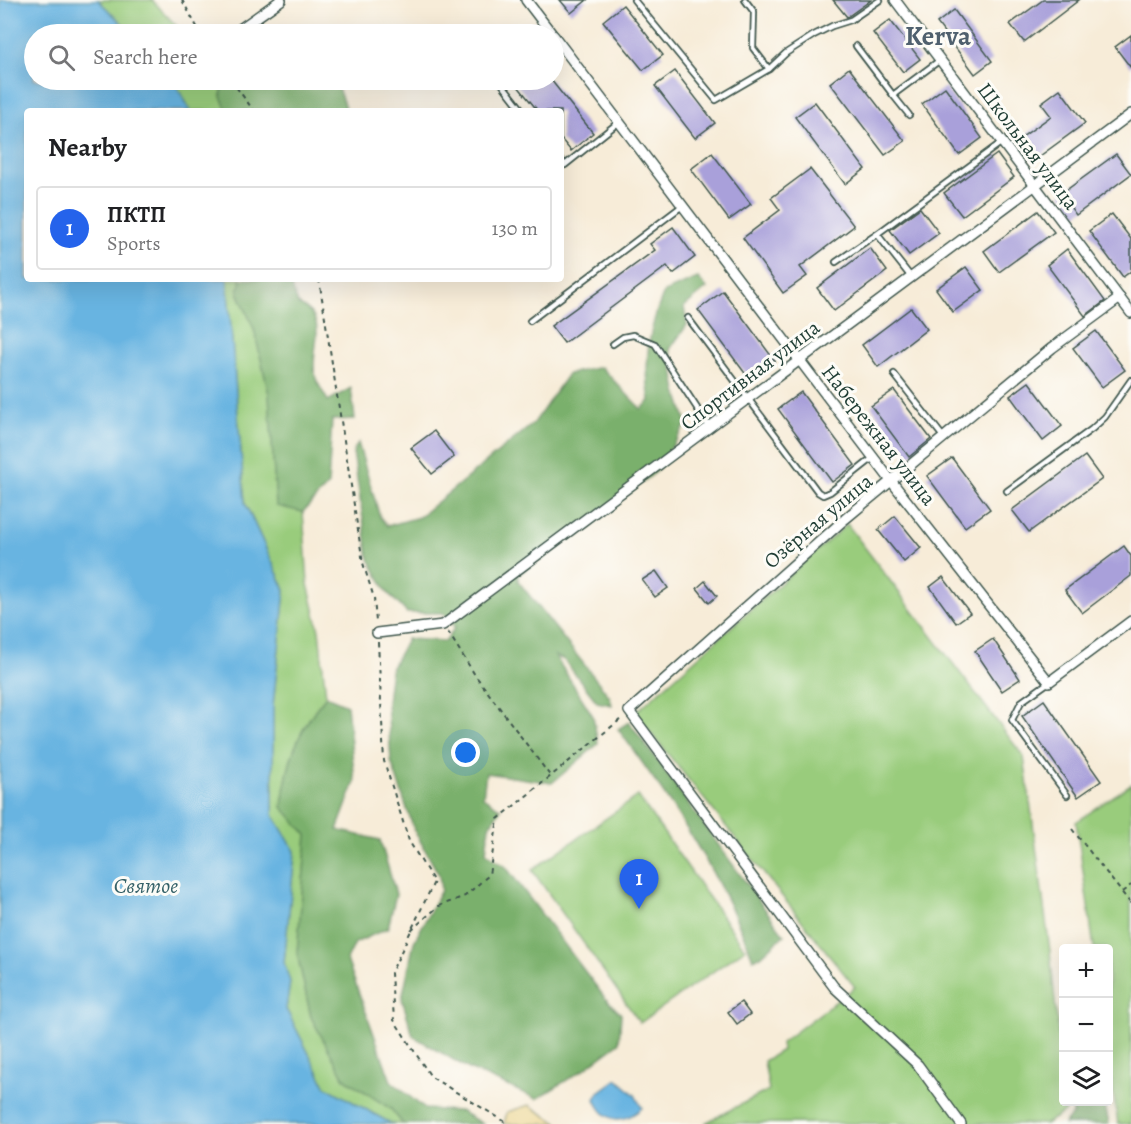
<!DOCTYPE html>
<html lang="en">
<head>
<meta charset="utf-8">
<style>
	:root { --surface:#fff; --page:#f6f6f6; --text:#202124; --muted:#757577; --line:#e0e0e0; --accent:#2563eb }
	body { margin:0; font-family:Alegreya,serif; background:var(--page); color:var(--text) }
	.controls { position:absolute; right:18px; bottom:18px; display:grid; overflow:hidden; border-radius:6px; box-shadow:0 6px 24px #0002 }
	.controls button { width:54px; height:54px; display:grid; place-items:center; padding:0; border:0; border-bottom:2px solid var(--line); background:var(--surface); color:var(--text); font:30px sans-serif }
	.you { position:absolute; left:466px; top:753px; width:21px; height:21px; margin:-15px; border:4px solid #fff; border-radius:50%; background:#1a73e8; box-shadow:0 0 0 9px #1a73e833 }
	.badge { display:grid; place-items:center; width:39px; height:39px; border-radius:50%; background:var(--accent); color:#fff; font-size:20px; font-weight:700 }
	.pin { position:absolute; translate:-50% -50px; filter:drop-shadow(0 2px 3px #0008) }
	.pin::after { content:''; position:absolute; top:32px; width:21px; height:18px; background:inherit; clip-path:polygon(0 0,100% 0,50% 100%) }
	.list { margin:0; padding:0; list-style:none }
	h2 { display:flex; justify-content:space-between; align-items:center; height:78px; margin:0; padding:0 24px; font-size:26px }
	h2 small { font-size:20px; font-weight:400; color:var(--muted) }
	.list li { display:grid; grid-template-columns:39px 1fr auto; gap:18px; align-items:center; box-sizing:border-box; height:84px; margin:0 12px 12px; padding:0 12px; border:2px solid var(--line); border-radius:6px }
	.list b { display:block; font-size:22px; white-space:nowrap }
	.list p { margin:0; font-size:20px; white-space:nowrap; color:var(--muted) }
	.list em { font-size:20px; font-style:normal; color:var(--muted) }
	.icon { flex:none; width:33px; height:33px; fill:none; stroke:currentColor; stroke-width:2; stroke-linecap:round; stroke-linejoin:round }
	.map { position:relative; flex:none; width:1131px; height:1124px; overflow:hidden }
	.search { position:absolute; background:var(--surface); box-shadow:0 6px 24px #0002; left:24px; top:24px; width:540px; height:66px; display:flex; align-items:center; gap:15px; box-sizing:border-box; padding:0 21px; border-radius:33px; color:var(--muted); font-size:22px }
	.panel { position:absolute; background:var(--surface); box-shadow:0 6px 24px #0002; left:24px; top:108px; width:540px; height:174px; border-radius:6px }
	.map>svg:first-child { display:block }
	.green { fill:#99cc7c; stroke:#5c8458; stroke-width:1.5 }
	.forest { fill:#7ab06c; stroke:#4c7650; stroke-width:1.5 }
	.sand { fill:#eeda9e; stroke:#868c69; stroke-width:1.5 }
	.water { fill:#67b4e1; stroke:#43788a; stroke-width:1.5 }
	.building { fill:#a9a0da }
	.lines { fill:none; stroke-linecap:round; stroke-linejoin:round }
	.service-casing { stroke:#3f574d; stroke-width:8 }
	.minor-casing { stroke:#3f574d; stroke-width:12 }
	.path { stroke:#3f574d; stroke-width:2; stroke-dasharray:4.5 4.5; stroke-linecap:butt }
	.service { stroke:#fff; stroke-width:4.5 }
	.minor { stroke:#fff; stroke-width:9 }
	.labels { text-anchor:middle; stroke-width:6; stroke-linejoin:round; paint-order:stroke }
	.street-label { font-size:21px; fill:#1f3d34; stroke:#fdfcf7 }
	.water-label { font-size:22px; font-style:italic; fill:#356168; stroke:#fdfcf7 }
	.district-label { font-size:27px; font-weight:bold; fill:#4f606e; stroke:#fdfcf7 }
</style>
</head>
<body>
<div class="map">
<svg width="1131" height="1124" viewBox="0 0 1131 1124">
	<rect width="100%" height="100%" fill="#fdfcf7"/>
	<filter id="ink" filterUnits="userSpaceOnUse"><feTurbulence type="fractalNoise" baseFrequency=".0167" numOctaves="2"/><feDisplacementMap in="SourceGraphic" scale="12" xChannelSelector="R" yChannelSelector="G"/><feConvolveMatrix kernelMatrix="1 2 1 2 8 2 1 2 1" color-interpolation-filters="sRGB"/></filter>
	<filter id="wash" filterUnits="userSpaceOnUse"><feTurbulence type="fractalNoise" baseFrequency=".008" numOctaves="4" result="noise"/><feDisplacementMap in="SourceGraphic" scale="24" xChannelSelector="R" yChannelSelector="G"/><feGaussianBlur stdDeviation="1.35" result="paint"/><feColorMatrix in="noise" values="0 0 0 0 0 0 0 0 0 0 0 0 0 0 0 0 0 1.4 0 .05"/><feComposite in="paint" operator="in"/></filter>
	<g filter="url(#wash)">
		<rect width="100%" height="100%" fill="#f7ecd8"/>
		<g class="green">
			<polygon points="98,0 152,0 184,34 133,34"/>
			<polygon points="173,80 222,80 224,82 221,96 227,111 191,111"/>
			<path d="M 227,279 L 241,279 L 238,292 L 254,329 L 269,394 L 276,505 L 303,512 L 308,584 L 319,630 L 326,696 C 297,730 287,763 282,806 L 307,835 L 297,953 L 311,1017 L 344,1078 L 391,1109 L 403,1124 L 392,1124 L 326,1087 L 286,1009 L 290,982 L 284,963 L 295,852 L 273,815 L 273,706 L 285,590 L 245,503 Z"/>
			<polygon points="847,524 1024,757 1050,951 1066,1111 1045,1124 705,1123 769,1090 764,1061 782,1050 781,1043 855,987 635,713"/>
			<polygon points="1131,784 1131,1124 1118,1124 1108,1057 1108,948 1094,948 1076,822"/>
			<polygon points="638,796 745,949 640,1023 532,870"/>
		</g>
		<g class="forest">
			<polygon points="224,80 335,80 346,110 227,111 221,96"/>
			<path d="M 698,278 L 707,288 L 684,307 L 687,325 L 670,349 L 677,392 L 687,423 L 656,472 L 518,575 L 518,581 L 610,697 L 612,705 L 597,702 L 564,660 L 555,656 L 593,716 L 598,744 L 552,783 L 486,773 L 483,797 L 501,809 L 489,826 L 486,853 L 506,867 L 605,998 L 621,1014 L 619,1043 L 583,1070 L 537,1099 L 469,1069 L 413,1036 L 402,999 L 414,942 L 441,890 L 439,875 L 414,830 L 391,761 L 387,702 L 391,669 L 407,639 L 446,641 L 455,627 L 443,613 L 407,613 L 387,592 L 369,559 L 353,452 L 358,443 L 380,517 L 387,526 L 419,517 L 534,423 L 568,374 L 601,367 L 641,409 L 650,401 C 643,362 649,328 664,292 Z"/>
			<path d="M 241,279 L 296,279 L 291,284 L 298,304 C 332,320 309,348 315,375 C 317,384 324,393 328,401 L 351,388 L 355,419 L 332,420 L 328,485 L 303,512 L 276,506 L 269,394 L 254,329 L 238,292 Z"/>
			<path d="M 326,696 L 347,705 L 355,782 L 337,830 L 380,840 L 396,894 L 388,928 L 355,943 L 347,960 L 391,1081 L 425,1109 L 460,1111 L 483,1124 L 403,1124 L 391,1109 L 344,1078 L 311,1017 L 297,953 L 307,835 L 282,807 C 287,763 297,730 326,696 Z"/>
			<path d="M 629,722 L 784,935 L 761,956 L 753,959 C 722,876 670,800 618,729 Z"/>
			<polygon points="1072,1102 1104,1102 1109,1124 1064,1124 1073,1114"/>
		</g>
		<polygon class="sand" points="529,1105 559,1124 504,1124 507,1112"/>
		<g class="water">
			<polygon points="0,0 98,0 133,34 34,34 34,80 173,80 191,111 27,111 27,279 227,279 245,503 285,590 273,706 273,815 295,851 284,963 290,982 286,1009 326,1087 392,1124 0,1124"/>
			<path d="M 617,1079 L 635,1095 L 642,1108 C 624,1124 605,1124 595,1099 L 599,1092 Z"/>
		</g>
		<g id="blocks">
			<g class="building">
				<polygon points="560,0 587,0 571,13"/>
				<polygon points="833,0 871,0 847,17"/>
				<polygon points="1043,0 1079,0 1024,42 1010,24"/>
				<polygon points="623,5 663,55 643,70 603,21"/>
				<polygon points="954,10 992,61 975,74 937,23"/>
				<polygon points="890,20 920,59 903,72 873,33"/>
				<polygon points="1131,35 1131,68 1115,47"/>
				<polygon points="849,68 905,141 885,155 830,83"/>
				<polygon points="675,71 715,123 695,138 655,86"/>
				<polygon points="513,80 551,80 593,133 571,151 561,139 561,111 538,111"/>
				<polygon points="945,87 982,138 959,155 922,104"/>
				<polygon points="1060,89 1085,123 1033,161 1018,140 1051,116 1041,103"/>
				<polygon points="815,102 865,169 845,184 795,117"/>
				<polygon points="712,153 751,204 729,220 691,169"/>
				<polygon points="997,154 1014,177 962,216 944,193"/>
				<polygon points="1116,154 1131,174 1076,215 1061,194"/>
				<polygon points="810,169 854,226 800,267 807,276 783,293 743,238 780,210 771,198"/>
				<polygon points="920,208 939,233 909,255 890,230"/>
				<polygon points="1038,211 1054,232 999,272 984,251"/>
				<polygon points="1112,214 1131,239 1131,271 1123,277 1089,231"/>
				<polygon points="673,227 695,257 673,274 667,266 564,343 551,326 655,250 650,244"/>
				<polygon points="870,248 887,271 834,311 817,288"/>
				<polygon points="1067,249 1105,301 1085,316 1047,265"/>
				<polygon points="966,267 983,290 953,312 936,289"/>
				<polygon points="723,291 775,361 750,380 698,310"/>
				<polygon points="911,308 927,329 878,367 862,345"/>
				<polygon points="1096,331 1125,370 1102,387 1073,348"/>
				<polygon points="1029,382 1062,426 1043,441 1010,396"/>
				<polygon points="894,390 931,439 909,457 871,406"/>
				<polygon points="801,392 855,465 832,482 778,409"/>
				<polygon points="434,431 454,457 432,474 411,448"/>
				<polygon points="1085,456 1102,479 1029,532 1012,510"/>
				<polygon points="952,458 990,509 965,527 927,476"/>
				<polygon points="895,516 921,548 904,562 878,530"/>
				<polygon points="1124,546 1131,556 1131,576 1082,613 1065,590"/>
				<polygon points="656,571 668,588 655,597 642,580"/>
				<polygon points="943,577 970,613 956,623 930,587"/>
				<polygon points="705,581 717,596 709,603 697,588"/>
				<polygon points="993,639 1020,679 1002,691 975,651"/>
				<polygon points="1044,700 1101,781 1078,797 1022,716"/>
				<polygon points="741,1002 750,1014 737,1024 728,1012"/>
			</g>
		</g>
	</g>
	<g filter="url(#ink)">
		<use href="#blocks" fill-opacity="0" stroke="#3f574d" stroke-width="1.5"/>
		<g class="lines">
			<g class="service-casing">
				<g id="service">
					<polyline points="634,0 716,100 769,69"/>
					<polyline points="745,0 754,12 753,48 769,69 786,53 814,35 832,26 851,20 880,0"/>
					<polyline points="856,46 893,95 940,60"/>
					<polyline points="499,80 523,111"/>
					<polyline points="893,95 909,115"/>
					<polyline points="561,160 565,165 619,122"/>
					<polyline points="877,234 1002,142"/>
					<polyline points="836,262 877,234 911,277"/>
					<polyline points="688,318 818,492 823,495 830,492 873,458"/>
					<polyline points="530,321 682,206"/>
					<polyline points="613,344 623,337 633,335 655,344 710,428"/>
					<polyline points="894,374 944,438"/>
					<polyline points="1007,491 1092,429 1105,417 1131,380"/>
					<polyline points="1049,682 1021,702 1012,720 1067,795"/>
				</g>
			</g>
			<g class="minor-casing">
				<g id="minor">
					<polyline points="526,0 552,34"/>
					<polyline points="895,0 1131,313"/>
					<polyline points="233,34 281,0"/>
					<polyline points="554,36 892,482 1049,682 1131,621"/>
					<polyline points="377,633 443,625 1131,114"/>
					<polyline points="961,1124 918,1065 834,987 629,711 845,519 1052,348 1120,298"/>
				</g>
			</g>
			<g class="path">
				<polyline points="182,0 201,34"/>
				<polyline points="231,80 254,111"/>
				<polyline points="319,279 363,563 374,598 376,622"/>
				<polyline points="448,632 475,675 551,777"/>
				<polyline points="378,642 384,761 409,841 434,882 391,973 394,1020 431,1077 509,1124"/>
				<polyline points="1072,829 1131,904"/>
				<polyline points="1122,892 1131,885"/>
				<polyline points="411,930 439,906 465,896 489,875 498,819 621,719"/>
			</g>
			<use href="#service" class="service"/>
			<use href="#minor" class="minor"/>
		</g>
	</g>
	<g class="labels">
		<g class="street-label">
			<text transform="translate(1028 146) rotate(53)" y="7">Школьная улица</text>
			<text transform="translate(750 375) rotate(-37)" y="7">Спортивная улица</text>
			<text transform="translate(879 435) rotate(52)" y="7">Набережная улица</text>
			<text transform="translate(818 521) rotate(-40)" y="7">Озёрная улица</text>
		</g>
		<g class="water-label">
			<text x="146" y="893">Святое</text>
		</g>
		<g class="district-label">
			<text x="938" y="45">Kerva</text>
		</g>
	</g>
</svg>
<div class="controls">
<button>+</button>
<button>−</button>
<button><svg class="icon" aria-label="layers" viewBox="0 0 24 24"><path d="M12 4l9 5-9 5-9-5zM3 14l9 5 9-5"/></svg></button>
</div>
<div class="you"></div>
<div class="pin badge" style="left:639px;top:909px">1</div>
<div class="search"><svg class="icon" aria-label="search" viewBox="0 0 24 24"><circle cx="10" cy="10" r="6"/><path d="M15 15l6 6"/></svg>Search here</div>
<section class="panel">
<h2>Nearby<small></small></h2>
<ul class="list">
<li><span class="badge">1</span><div><b>ПКТП</b><p>Sports</p></div><em>130 m</em></li>
</ul>
</section>
</div>
</body>
</html>
